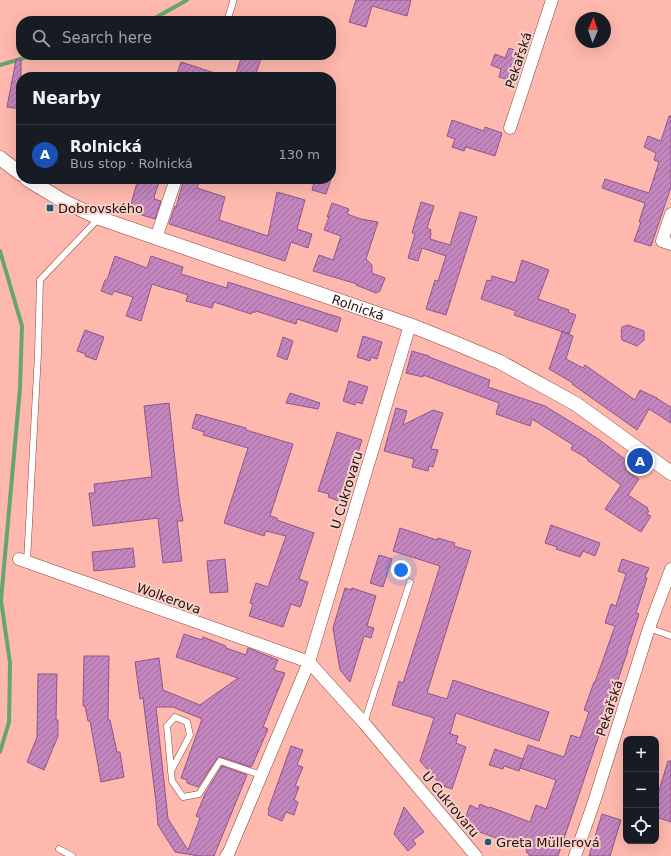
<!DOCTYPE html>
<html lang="en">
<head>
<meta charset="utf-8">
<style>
	:root { --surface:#171b24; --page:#20242c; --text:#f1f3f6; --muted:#9ea1a6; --line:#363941; --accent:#2563eb }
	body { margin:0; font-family:"DejaVu Sans",sans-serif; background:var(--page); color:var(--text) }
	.controls { position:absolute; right:12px; bottom:12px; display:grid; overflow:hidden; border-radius:8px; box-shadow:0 4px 16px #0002 }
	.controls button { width:36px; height:36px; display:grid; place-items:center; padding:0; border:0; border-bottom:1px solid var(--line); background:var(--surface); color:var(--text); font:20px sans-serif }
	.compass { position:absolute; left:575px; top:12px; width:36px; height:36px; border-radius:50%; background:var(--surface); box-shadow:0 4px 16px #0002; rotate:2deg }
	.you { position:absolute; left:401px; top:570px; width:14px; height:14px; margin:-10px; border:3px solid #fff; border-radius:50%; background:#1a73e8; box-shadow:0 0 0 6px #1a73e833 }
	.badge { display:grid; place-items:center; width:26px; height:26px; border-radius:50%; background:var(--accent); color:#fff; font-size:13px; font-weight:700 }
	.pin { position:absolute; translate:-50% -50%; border:2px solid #fff; box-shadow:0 1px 4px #0006 }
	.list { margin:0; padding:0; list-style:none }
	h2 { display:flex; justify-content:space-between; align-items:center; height:52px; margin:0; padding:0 16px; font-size:17px }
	h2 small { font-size:13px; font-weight:400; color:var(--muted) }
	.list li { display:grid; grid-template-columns:26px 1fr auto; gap:12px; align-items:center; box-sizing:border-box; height:60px; padding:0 16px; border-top:1px solid var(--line) }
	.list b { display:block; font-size:15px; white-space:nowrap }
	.list p { margin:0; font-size:13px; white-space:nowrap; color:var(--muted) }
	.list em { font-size:13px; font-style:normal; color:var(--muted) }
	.icon { flex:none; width:22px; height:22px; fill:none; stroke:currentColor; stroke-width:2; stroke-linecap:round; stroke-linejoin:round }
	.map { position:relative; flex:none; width:671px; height:856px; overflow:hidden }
	.search { position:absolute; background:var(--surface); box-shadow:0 4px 16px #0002; left:16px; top:16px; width:320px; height:44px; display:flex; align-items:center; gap:10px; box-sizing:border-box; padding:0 14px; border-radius:16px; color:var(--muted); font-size:15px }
	.panel { position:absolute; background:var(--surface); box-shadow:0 4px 16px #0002; left:16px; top:72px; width:320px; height:112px; border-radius:16px }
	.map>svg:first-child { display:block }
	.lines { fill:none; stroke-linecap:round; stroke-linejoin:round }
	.stream { stroke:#66a571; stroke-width:4 }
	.building { fill:url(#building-hatch); stroke:#8f568c }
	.service-casing { stroke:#8e4239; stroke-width:7 }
	.minor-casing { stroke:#8e4239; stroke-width:13 }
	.tertiary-casing { stroke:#8e4239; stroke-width:15 }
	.service { stroke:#fff; stroke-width:6 }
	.minor { stroke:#fff; stroke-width:12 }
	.tertiary { stroke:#fff; stroke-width:14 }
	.poi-dot { fill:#12606b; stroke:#f4d0ca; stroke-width:1.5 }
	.labels { text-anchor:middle; stroke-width:4; stroke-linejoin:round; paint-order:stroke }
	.street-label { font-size:13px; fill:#2a0b08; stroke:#f4d0ca }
	.poi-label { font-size:13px; fill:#2a0b08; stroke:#f4d0ca; text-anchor:start }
</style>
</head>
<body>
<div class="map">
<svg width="671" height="856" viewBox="0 0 671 856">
	<defs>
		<pattern id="building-hatch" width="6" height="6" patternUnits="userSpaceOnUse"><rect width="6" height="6" fill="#c386bf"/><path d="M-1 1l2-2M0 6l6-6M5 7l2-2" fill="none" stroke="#9f6c99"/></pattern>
	</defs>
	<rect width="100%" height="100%" fill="#ffb8ad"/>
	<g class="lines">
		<g class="stream">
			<polyline points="146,21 155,18 187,0"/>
			<polyline points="0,65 34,55"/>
			<polyline points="0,251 22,326 20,388 1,600 10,663 9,722 0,752"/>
		</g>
	</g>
	<g class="building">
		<polygon points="356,0 411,0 407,16 372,6 366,27 349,22"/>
		<polygon points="509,48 522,53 513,72 512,81 499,77 501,69 491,65 495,54 505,58"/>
		<polygon points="242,55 262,55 255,77 235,77"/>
		<polygon points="16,60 21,60 21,109 7,107"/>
		<polygon points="181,62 221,75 221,77 176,77"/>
		<polygon points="669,116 671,116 671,187 651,246 634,241 641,222 639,222 645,203 602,188 605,179 649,193 659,162 654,160 656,153 644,147 648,136 661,141"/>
		<polygon points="452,120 484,131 485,127 502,133 495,156 466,147 464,151 452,147 455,139 447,136"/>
		<polygon points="138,179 160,179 154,197 155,198 154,199 161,201 155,219 129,211"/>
		<polygon points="184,179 200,179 197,188 225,197 219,220 268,236 277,192 305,200 297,229 312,234 308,248 291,242 285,261 169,224 175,206 176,207"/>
		<polygon points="315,179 331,179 326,194 312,190"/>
		<polygon points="421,202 434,206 427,228 431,230 430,233 431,233 430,239 450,245 460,212 477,217 446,315 426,309 435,280 438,281 446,256 422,248 418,261 408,258 415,234 412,233"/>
		<polygon points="332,203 349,209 347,214 361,219 378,222 366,259 372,265 372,273 385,278 380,291 376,293 356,285 357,284 313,271 319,255 333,260 341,236 324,230 329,217 327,217"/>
		<polygon points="115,256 147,268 151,256 183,267 181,274 227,288 228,282 341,318 337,332 297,319 296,324 256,311 256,312 253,312 251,314 214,302 212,308 186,301 188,295 170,289 170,290 152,284 141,321 126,316 133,297 114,291 112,295 101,291 105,280 107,280"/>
		<polygon points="522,260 549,270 538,299 569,310 568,312 576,315 569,334 514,315 516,311 481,299 487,280 491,281 492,276 515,283"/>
		<polygon points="628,325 644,331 644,340 637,346 622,340 621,336 622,334 621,331 622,327"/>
		<polygon points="85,330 104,337 96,360 85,356 86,354 77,351"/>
		<polygon points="562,332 573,336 566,359 583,368 585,365 635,400 640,390 657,398 656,398 671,407 671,423 649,409 637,430 572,384 573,383 549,369"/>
		<polygon points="363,336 382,342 377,359 371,357 370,361 357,357"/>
		<polygon points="283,337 293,341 287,360 277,356"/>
		<polygon points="412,351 429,356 429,357 490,380 488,387 545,406 597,438 630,463 625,470 639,479 628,495 648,508 647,510 649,511 647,514 651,516 641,532 605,509 621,485 587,460 588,459 571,449 573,445 532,419 530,426 496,414 499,403 423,375 423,377 406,373"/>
		<polygon points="349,381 368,387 362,404 357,402 355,405 343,401"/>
		<polygon points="290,393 320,403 318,409 286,403"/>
		<polygon points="169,403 179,498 183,521 177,521 182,561 163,563 158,518 93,526 89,493 95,493 94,484 152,477 144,406"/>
		<polygon points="396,408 407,411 403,425 433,410 443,413 431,449 438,450 433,467 429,466 428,471 412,467 414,459 384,451"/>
		<polygon points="196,414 246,428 246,430 293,444 270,516 277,518 277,520 314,533 299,579 308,582 301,605 300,607 291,604 283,627 249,616 253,604 250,603 256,583 268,587 286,536 266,531 264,536 224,523 248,448 203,435 204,432 192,428"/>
		<polygon points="337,432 362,440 343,499 340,498 339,501 328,497 329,494 318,491"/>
		<polygon points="551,525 600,543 595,556 583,551 580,557 556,549 557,547 545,543"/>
		<polygon points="400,528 437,540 438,538 455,543 454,546 471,551 427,693 447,699 453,680 549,712 539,741 456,713 450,734 458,736 456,743 466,747 452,789 441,785 420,761 434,718 392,705 399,681 403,683 440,566 393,551"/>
		<polygon points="133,548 135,567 94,571 92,552"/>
		<polygon points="379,555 392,559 383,587 370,583"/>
		<polygon points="225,559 228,592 210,593 207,561"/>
		<polygon points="622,559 649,568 645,577 647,578 636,613 639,614 627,651 628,651 625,659 558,856 529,856 529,854 526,852 527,849 474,830 464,822 470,805 478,809 480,804 489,808 490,807 530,822 536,805 546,809 556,780 520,768 528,745 564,757 571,735 580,738 589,712 584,710 594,682 595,682 615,626 605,623 611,604 616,606 626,574 618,571"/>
		<polygon points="345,588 351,590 352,588 376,596 367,626 374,628 371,638 364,636 350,682 340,670 333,628"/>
		<polygon points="184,634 202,640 203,637 226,646 226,648 246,655 248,648 278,660 274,670 285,673 263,727 268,729 252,766 251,767 221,757 218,757 198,787 187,783 187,780 181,778 202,719 173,707 156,707 168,819 188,850 200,818 196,816 205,794 222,766 247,775 214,856 199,856 175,852 158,825 156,802 143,698 140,699 135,662 159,658 163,690 200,705 238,678 176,657"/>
		<polygon points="84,656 109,656 108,720 110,720 117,752 120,752 124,777 101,782 90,721 88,721 85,706 83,706"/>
		<polygon points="38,674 57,674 56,720 58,720 58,736 44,770 27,762 37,737"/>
		<polygon points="291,746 303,750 297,765 303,767 295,786 299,787 294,800 298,802 294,815 286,812 282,821 268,815 269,811 268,810"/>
		<polygon points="495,749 523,759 519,771 504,766 503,769 489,765"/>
		<polygon points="668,761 671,761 671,822 656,817 656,793 658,794"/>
		<polygon points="404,807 424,832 413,840 416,844 408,851 394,834"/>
		<polygon points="602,814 621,820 610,856 589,856"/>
	</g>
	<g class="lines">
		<g class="service-casing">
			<g id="service">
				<polyline points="227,21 233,2 233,0"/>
				<polyline points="27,562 38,353 40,280 99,218"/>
				<polyline points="649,628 671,636"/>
				<polyline points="364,723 410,582"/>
				<polyline points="171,771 190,735 187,722 175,717 167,726 172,781 183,797 199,794 220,761 261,775"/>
				<polyline points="59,849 72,856"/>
			</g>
		</g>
		<g class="minor-casing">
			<g id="minor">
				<polyline points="510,128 552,0"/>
				<polyline points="671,214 662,241 671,244"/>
				<polyline points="156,238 176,179"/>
				<polyline points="19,559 309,662 364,723 476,856"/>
				<polyline points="226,856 229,852 309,662 410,325"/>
				<polyline points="575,856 594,802 649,628 671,569"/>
			</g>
		</g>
		<g class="tertiary-casing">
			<g id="tertiary">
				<polyline points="0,158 21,174"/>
				<path id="s1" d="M 27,179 L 63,201 L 99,218 L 410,325 L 455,343 L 500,362 L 576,404 L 671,473"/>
			</g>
		</g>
		<use href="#service" class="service"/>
		<use href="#minor" class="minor"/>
		<use href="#tertiary" class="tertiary"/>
	</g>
	<g class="poi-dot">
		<rect x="46" y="204" width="8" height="8" rx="2"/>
		<circle cx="488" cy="842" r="4"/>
	</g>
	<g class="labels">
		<g class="street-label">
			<text transform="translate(518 60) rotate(-72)" y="5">Pekařská</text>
			<text dy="5" stroke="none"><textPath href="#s1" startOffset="356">Rolnická</textPath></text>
			<text transform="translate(346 490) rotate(-73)" y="5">U Cukrovaru</text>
			<text transform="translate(169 598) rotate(20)" y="5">Wolkerova</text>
			<text transform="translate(609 708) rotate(-72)" y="5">Pekařská</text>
			<text transform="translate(451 804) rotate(50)" y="5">U Cukrovaru</text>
		</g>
		<g class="poi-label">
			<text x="58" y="213">Dobrovského</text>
			<text x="496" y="847">Greta Müllerová</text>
		</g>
	</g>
</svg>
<div class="controls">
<button>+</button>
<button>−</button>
<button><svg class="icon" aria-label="locate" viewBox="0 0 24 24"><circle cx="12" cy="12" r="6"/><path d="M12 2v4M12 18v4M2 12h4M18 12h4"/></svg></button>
</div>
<svg class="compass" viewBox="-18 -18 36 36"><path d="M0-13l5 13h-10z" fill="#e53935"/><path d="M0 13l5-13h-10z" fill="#9ea1a6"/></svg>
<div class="you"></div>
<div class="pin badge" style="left:640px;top:461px;background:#1a4fb4">A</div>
<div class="search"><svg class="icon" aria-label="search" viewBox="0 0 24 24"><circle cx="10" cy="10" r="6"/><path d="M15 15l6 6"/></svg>Search here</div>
<section class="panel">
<h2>Nearby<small></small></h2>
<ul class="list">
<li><span class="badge" style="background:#1a4fb4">A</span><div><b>Rolnická</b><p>Bus stop · Rolnická</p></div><em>130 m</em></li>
</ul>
</section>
</div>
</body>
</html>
